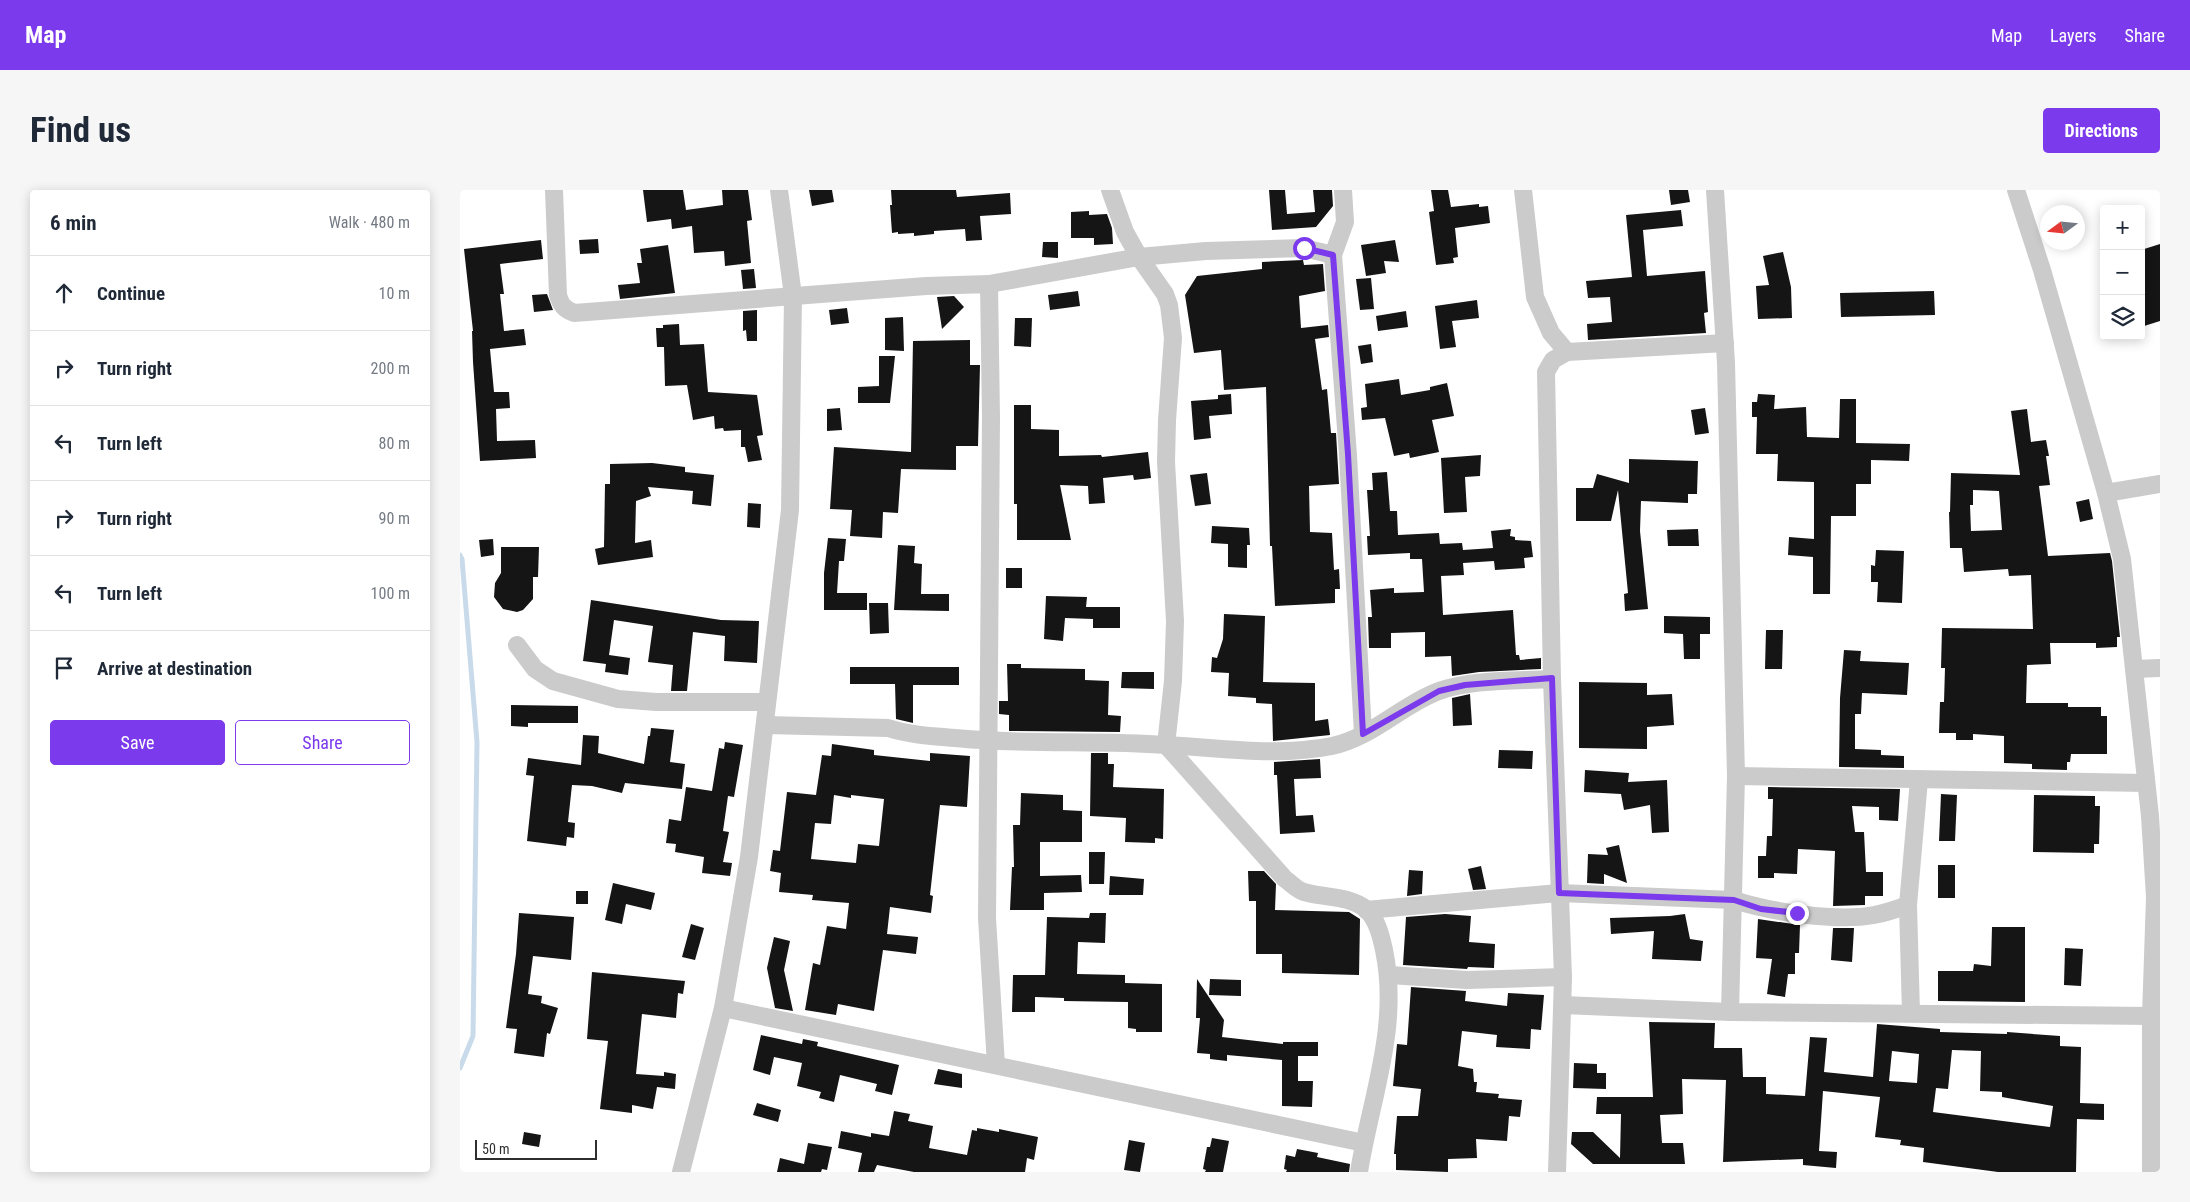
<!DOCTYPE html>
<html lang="en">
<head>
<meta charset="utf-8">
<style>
	:root { --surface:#fff; --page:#f6f6f7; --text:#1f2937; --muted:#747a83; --line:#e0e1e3; --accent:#7c3aed }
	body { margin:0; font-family:"Roboto Condensed",sans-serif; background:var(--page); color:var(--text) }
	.controls { position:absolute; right:15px; top:15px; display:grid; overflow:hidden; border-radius:5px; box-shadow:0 2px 12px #0003 }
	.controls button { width:45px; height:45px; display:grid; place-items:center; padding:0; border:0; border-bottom:1px solid var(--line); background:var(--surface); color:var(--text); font:25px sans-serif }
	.compass { position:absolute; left:1580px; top:15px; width:45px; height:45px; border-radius:50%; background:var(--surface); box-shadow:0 2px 12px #0003; rotate:255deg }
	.scale { position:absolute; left:15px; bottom:12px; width:122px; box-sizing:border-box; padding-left:5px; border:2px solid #2e2e2e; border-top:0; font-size:14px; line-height:18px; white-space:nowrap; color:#2e2e2e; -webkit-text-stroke:4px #fff; paint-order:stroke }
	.stop { position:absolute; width:15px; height:15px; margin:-11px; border:4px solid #7c3aed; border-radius:50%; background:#fff }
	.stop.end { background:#7c3aed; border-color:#fff; box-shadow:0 1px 5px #0008 }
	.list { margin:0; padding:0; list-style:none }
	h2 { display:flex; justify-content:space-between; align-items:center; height:65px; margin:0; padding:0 20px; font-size:21px }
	h2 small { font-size:16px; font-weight:400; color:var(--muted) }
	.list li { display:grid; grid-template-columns:32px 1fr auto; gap:15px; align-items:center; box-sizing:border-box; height:75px; padding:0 20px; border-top:1px solid var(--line) }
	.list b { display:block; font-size:19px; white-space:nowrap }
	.list em { font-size:16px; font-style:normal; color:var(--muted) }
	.actions { display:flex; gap:10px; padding:15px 20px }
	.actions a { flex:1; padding:11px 0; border:1px solid var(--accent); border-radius:5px; text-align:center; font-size:18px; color:var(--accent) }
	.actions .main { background:var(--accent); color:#fff }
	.icon { flex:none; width:28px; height:28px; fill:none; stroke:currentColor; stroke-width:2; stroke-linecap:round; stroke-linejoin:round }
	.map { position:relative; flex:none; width:1700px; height:982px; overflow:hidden; border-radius:5px }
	header { display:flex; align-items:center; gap:30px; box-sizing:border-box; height:70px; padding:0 25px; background:var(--accent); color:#fff }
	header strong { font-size:24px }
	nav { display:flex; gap:28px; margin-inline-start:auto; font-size:18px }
	.intro { display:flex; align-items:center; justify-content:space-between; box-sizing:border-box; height:120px; padding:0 30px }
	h1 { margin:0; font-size:35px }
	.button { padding:12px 22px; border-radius:5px; background:var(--accent); color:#fff; font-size:18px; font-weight:700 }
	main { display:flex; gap:30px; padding:0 30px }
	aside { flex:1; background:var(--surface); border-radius:5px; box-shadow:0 2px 12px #0003 }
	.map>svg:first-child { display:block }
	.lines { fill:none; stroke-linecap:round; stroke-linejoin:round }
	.stream { stroke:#c9dbea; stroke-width:5 }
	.building { fill:#151515; fill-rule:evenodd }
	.minor { stroke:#cbcbcb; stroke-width:18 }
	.route { stroke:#7c3aed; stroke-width:6 }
</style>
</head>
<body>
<header>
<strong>Map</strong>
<nav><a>Map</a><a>Layers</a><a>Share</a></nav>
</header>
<div class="intro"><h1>Find us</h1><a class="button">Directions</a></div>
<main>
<aside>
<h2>6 min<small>Walk · 480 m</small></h2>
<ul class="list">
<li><svg class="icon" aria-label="ahead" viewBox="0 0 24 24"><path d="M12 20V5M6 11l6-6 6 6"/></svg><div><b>Continue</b></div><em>10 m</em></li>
<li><svg class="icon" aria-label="right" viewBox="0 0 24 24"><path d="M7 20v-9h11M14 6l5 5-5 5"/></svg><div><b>Turn right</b></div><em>200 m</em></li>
<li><svg class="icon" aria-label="left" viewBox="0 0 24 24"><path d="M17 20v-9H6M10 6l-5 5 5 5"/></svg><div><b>Turn left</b></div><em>80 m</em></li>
<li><svg class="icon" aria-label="right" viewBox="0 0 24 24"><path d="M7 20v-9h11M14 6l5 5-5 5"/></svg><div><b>Turn right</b></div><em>90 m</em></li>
<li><svg class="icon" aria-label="left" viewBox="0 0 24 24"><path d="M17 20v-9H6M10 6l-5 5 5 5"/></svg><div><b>Turn left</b></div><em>100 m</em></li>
<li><svg class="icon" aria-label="arrive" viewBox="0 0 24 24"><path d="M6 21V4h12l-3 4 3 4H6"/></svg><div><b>Arrive at destination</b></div></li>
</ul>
<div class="actions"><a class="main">Save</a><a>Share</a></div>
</aside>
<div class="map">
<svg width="1700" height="982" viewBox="0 0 1700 982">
	<rect width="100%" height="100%" fill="#fff"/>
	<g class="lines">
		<polyline class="stream" points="0,365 2,369 17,552 13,846 0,878"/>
	</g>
	<g class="building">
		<polygon points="183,0 223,0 226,20 263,15 262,0 288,0 292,30 287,31 291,73 265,76 264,61 234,63 232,36 212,39 211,29 187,32"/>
		<polygon points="349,0 372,0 374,12 352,16"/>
		<polygon points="431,0 496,0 497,7 550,3 551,24 520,26 522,50 506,51 505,39 474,41 474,44 454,46 454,43 438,44 438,42 432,43 430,15 432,15"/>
		<polygon points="809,0 825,0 827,24 855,22 853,0 872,0 873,16 856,37 812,40"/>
		<polygon points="971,0 988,0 991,17 1019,14 1019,17 1028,16 1030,33 995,38 998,67 993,68 994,73 976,75 969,22 974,21"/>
		<polygon points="1209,0 1228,0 1230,12 1211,15"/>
		<polygon points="1221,20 1223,36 1183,40 1187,86 1245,81 1248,122 1244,123 1246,143 1128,150 1127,134 1152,132 1150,107 1128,108 1126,91 1172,87 1166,25"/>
		<polygon points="629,21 629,25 647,24 652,38 653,54 634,55 634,48 611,48 611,22"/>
		<polygon points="138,49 139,63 120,64 119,50"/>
		<polygon points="81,50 83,69 40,74 44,104 40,104 44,141 64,139 66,155 30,159 34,202 49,202 50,218 36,219 37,251 75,250 76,268 20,271 13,172 12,141 13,141 4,59"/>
		<polygon points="935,50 939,72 924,71 926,83 906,86 901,55"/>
		<polygon points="583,52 598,52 598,68 582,67"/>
		<polygon points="1700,54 1700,131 1681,137 1681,60"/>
		<polygon points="208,55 215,103 160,109 158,95 180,93 177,73 182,73 180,59"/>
		<polygon points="1323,62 1331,97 1332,128 1298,129 1296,96 1309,95 1303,66"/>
		<polygon points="843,70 844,75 863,74 865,101 839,106 841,138 868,135 869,147 855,149 862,200 867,199 871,243 876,243 879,294 849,296 850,342 872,343 874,380 879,379 880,399 875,399 875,413 815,416 812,356 810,356 806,197 764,200 761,160 734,163 725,105 737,86 802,79 802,72"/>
		<polygon points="294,79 296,98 283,99 281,80"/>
		<polygon points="911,88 914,119 900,120 896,89"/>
		<polygon points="618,101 620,116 590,120 588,105"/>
		<polygon points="1474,101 1475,125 1381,127 1380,103"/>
		<polygon points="87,104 93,120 74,122 72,105"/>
		<polygon points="494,106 504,117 482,139 477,107"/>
		<polygon points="1017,110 1019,128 992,131 996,157 980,159 975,116"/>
		<polygon points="387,118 389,133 371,135 369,120"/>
		<polygon points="297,120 297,151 287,151 286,140 283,141 283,121"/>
		<polygon points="946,121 948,137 918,141 916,126"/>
		<polygon points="443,127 444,161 425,160 425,128"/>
		<polygon points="555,128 572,128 571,157 554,156"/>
		<polygon points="219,134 220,155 244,154 248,202 297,205 303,245 297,246 302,270 288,272 285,257 281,257 281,240 264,241 263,238 255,239 254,226 233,230 227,195 205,196 204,157 197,157 196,138 203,138 203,135"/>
		<polygon points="510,150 510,175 520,175 518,256 496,256 496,280 441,279 438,323 423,322 422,348 390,346 392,320 370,319 374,257 451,262 453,151"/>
		<polygon points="911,154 913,172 901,174 898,156"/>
		<polygon points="419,166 435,166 430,213 398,213 398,197 419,196"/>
		<polygon points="939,189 941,205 970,200 970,197 987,193 994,226 972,230 979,262 950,268 949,263 934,266 925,228 902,230 901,218 907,217 905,194"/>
		<polygon points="771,204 772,224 749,226 751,248 734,250 731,211 758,209 758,205"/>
		<polygon points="1298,204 1315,205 1314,219 1346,217 1347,247 1379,248 1380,209 1396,209 1396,253 1450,254 1449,271 1411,270 1411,294 1396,294 1396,326 1371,326 1370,404 1353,404 1353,367 1328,365 1329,347 1354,349 1354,292 1317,291 1318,264 1296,264 1297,227 1292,227 1292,212 1297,212"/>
		<polygon points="554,215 571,215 571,239 599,240 599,266 641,265 642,267 688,262 691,288 674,290 673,285 643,288 645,313 629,314 628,296 600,295 611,350 557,350 557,314 554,314"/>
		<polygon points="380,218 382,240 367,241 367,219"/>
		<polygon points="1245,218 1249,243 1235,245 1231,220"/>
		<path d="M 1567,219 L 1571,252 L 1586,250 L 1589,266 L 1586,266 L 1590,295 L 1579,296 L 1588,366 L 1650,363 L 1652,371 L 1660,447 L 1657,447 L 1657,457 L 1636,458 L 1636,453 L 1590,453 L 1591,474 L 1567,475 L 1566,513 L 1608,513 L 1608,517 L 1641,517 L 1641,526 L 1647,526 L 1647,564 L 1611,564 L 1610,572 L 1607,572 L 1607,580 L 1572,579 L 1572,574 L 1544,573 L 1544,546 L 1513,544 L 1513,550 L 1496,550 L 1496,543 L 1479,543 L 1480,512 L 1484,512 L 1485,478 L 1481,478 L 1482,438 L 1573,439 L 1571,385 L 1549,386 L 1548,379 L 1504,382 L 1502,358 L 1490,358 L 1489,322 L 1490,322 L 1491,283 L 1560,285 L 1551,221 ZM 1513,300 L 1539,301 L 1542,340 L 1511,341 L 1510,315 L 1513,315 Z"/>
		<polygon points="1021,265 1020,286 1005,287 1007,322 984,323 981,268"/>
		<polygon points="1169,269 1238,271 1237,304 1228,304 1228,313 1181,311 1180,341 1188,419 1165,421 1164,404 1168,403 1158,300 1151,331 1116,331 1116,298 1133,298 1137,284 1169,293"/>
		<polygon points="192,273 225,277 225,282 254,285 251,316 232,314 233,301 188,297 191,306 176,311 175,353 191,350 193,367 138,375 135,359 144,357 145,294 150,294 150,274"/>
		<polygon points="927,282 930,321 937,321 938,345 979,343 980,354 1002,353 1003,360 1033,358 1031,341 1051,339 1050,346 1055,347 1055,350 1071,351 1073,367 1064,368 1065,378 1035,380 1034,371 1003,373 1004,385 981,386 983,425 1053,420 1056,465 1059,465 1060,470 1081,468 1081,479 1019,482 992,486 991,466 965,467 965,442 931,443 931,458 909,458 908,427 912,427 910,400 934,398 934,403 964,402 962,369 950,369 950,363 908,365 907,346 910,346 907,300 913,300 912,283"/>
		<polygon points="747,283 751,314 735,316 730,285"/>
		<polygon points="1629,309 1633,329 1620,332 1616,312"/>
		<polygon points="288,313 301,314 300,338 287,337"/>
		<polygon points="752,336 789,338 790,355 787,355 787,378 768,377 768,354 751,353"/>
		<polygon points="1238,339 1239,356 1208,356 1207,340"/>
		<polygon points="368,348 386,349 384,371 379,371 377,403 407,403 407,420 364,420 364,383"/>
		<polygon points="33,349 34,365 21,367 19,350"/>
		<polygon points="438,355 455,356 454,373 462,374 461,404 489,404 489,421 434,420"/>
		<polygon points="41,357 79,357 78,387 73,387 73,409 63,420 57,422 43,419 34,407 35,393 41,383"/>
		<polygon points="1416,360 1444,361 1442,413 1417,412 1418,392 1411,392 1411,375 1415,376"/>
		<rect x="546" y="378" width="16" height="20"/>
		<polygon points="586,406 627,407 626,417 660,417 660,438 633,438 633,429 605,428 603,451 584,449"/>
		<polygon points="131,410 261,430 299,431 297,473 264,471 265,446 233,442 227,501 211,501 213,475 188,472 193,436 154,430 149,465 170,468 168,485 145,482 146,474 123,471"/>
		<polygon points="409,413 428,413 429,443 410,444"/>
		<polygon points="764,424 805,426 803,492 855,493 855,531 868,529 870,545 813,551 812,514 796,513 796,508 768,506 769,483 751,482 752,467 757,468 763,449"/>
		<polygon points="1204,426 1250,427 1250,444 1240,444 1240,469 1224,469 1223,444 1204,443"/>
		<polygon points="1306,440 1323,440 1322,479 1305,479"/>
		<polygon points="1384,460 1401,461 1400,471 1449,473 1447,505 1402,503 1401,524 1395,524 1395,559 1421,560 1421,565 1444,566 1444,578 1379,577 1380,508"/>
		<polygon points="547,474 561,474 561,478 625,479 625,490 649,491 648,525 661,526 660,542 549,541 549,525 539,524 539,511 548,511"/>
		<polygon points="390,477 499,477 499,495 453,495 453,533 436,529 435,494 390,494"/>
		<polygon points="662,482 694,482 694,499 661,498"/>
		<polygon points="1119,492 1187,493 1187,505 1212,504 1214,535 1187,537 1187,559 1119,558"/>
		<polygon points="1010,504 1012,535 993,536 992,508"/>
		<polygon points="51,515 118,516 118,533 68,533 68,537 51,536"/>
		<polygon points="191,538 214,540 210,572 225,574 222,599 165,593 162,603 132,596 112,595 108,632 115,633 114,648 107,647 106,656 67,651 74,586 66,585 68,568 121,575 123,545 139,546 138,563 184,574 188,546 190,546"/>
		<polygon points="265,552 283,555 274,607 268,606 263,641 269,642 263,672 272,673 270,686 242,683 244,667 215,662 216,654 206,653 209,629 221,631 226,597 252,601 259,558 264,559"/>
		<path d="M 372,554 L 414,560 L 414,565 L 470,571 L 470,563 L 510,566 L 507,617 L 480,615 L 470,705 L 473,706 L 471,723 L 430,717 L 427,744 L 458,747 L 456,764 L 423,760 L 414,821 L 378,814 L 376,825 L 345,820 L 353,773 L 360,775 L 367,736 L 386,739 L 389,713 L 352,710 L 353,705 L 319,702 L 321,683 L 310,681 L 313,660 L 320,661 L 327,602 L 356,605 L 362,565 L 371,566 ZM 374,605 L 391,608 L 391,605 L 424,609 L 419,656 L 398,654 L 396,673 L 351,669 L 355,633 L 371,634 Z"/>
		<polygon points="1039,560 1073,561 1072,579 1038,578"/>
		<polygon points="631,563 648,563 648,574 654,574 653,597 704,599 703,649 695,648 695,653 665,652 666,628 630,626"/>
		<polygon points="860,569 861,588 834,589 836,626 853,625 855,642 820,644 817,585 814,585 814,572"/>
		<polygon points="1125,580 1169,583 1168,592 1207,590 1209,642 1192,643 1190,615 1164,620 1161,604 1124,602"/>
		<polygon points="1308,597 1440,599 1438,631 1419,630 1419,617 1392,616 1395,642 1404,642 1406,682 1423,682 1423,706 1405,706 1405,715 1373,716 1375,661 1338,659 1337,684 1314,683 1314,688 1298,688 1298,666 1306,666 1307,646 1312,646 1313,609 1308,609"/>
		<polygon points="561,603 603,605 603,620 622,621 622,652 580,652 580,686 621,685 622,702 584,703 584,720 550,720 552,677 554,677 553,635 560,635"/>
		<polygon points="1481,604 1497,605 1495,651 1479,651"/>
		<polygon points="1574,605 1635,606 1635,616 1640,616 1639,654 1634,654 1634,663 1573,662"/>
		<polygon points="1159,655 1167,693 1144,684 1144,694 1127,693 1128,664 1148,665 1146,658"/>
		<polygon points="629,662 645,662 644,694 629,694"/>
		<rect x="1478" y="675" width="17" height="33"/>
		<polygon points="1021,676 1026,699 1013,700 1008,679"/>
		<polygon points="949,680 963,681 962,704 947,706"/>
		<polygon points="788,681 804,681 816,694 815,720 889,722 900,729 899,785 822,783 822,764 796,764 796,711 789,711"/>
		<polygon points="650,686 684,689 683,705 649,705"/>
		<polygon points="153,693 195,703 191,720 166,714 162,734 145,730"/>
		<rect x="116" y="701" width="12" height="13"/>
		<polygon points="59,723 114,727 111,770 73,766 68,804 82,806 81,813 98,818 90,844 87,843 84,867 54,863 57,839 46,838 56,764"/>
		<polygon points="630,723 646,723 645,753 618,752 617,784 665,785 665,793 702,794 702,842 676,842 676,839 668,838 668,812 604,811 604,808 575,807 575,822 552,822 553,785 585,785 587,727 629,728"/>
		<polygon points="985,724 1011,726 1009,752 1035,754 1034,778 1008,777 1007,779 943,775 946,727"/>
		<polygon points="1225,724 1230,749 1243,751 1241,771 1192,769 1194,741 1151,744 1150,728 1210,726"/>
		<polygon points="1298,729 1340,735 1339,763 1335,763 1335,784 1328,784 1325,807 1307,804 1312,769 1296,768"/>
		<polygon points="231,734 244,738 235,770 222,767"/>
		<polygon points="1532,737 1565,737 1565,812 1478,811 1478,781 1513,781 1514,774 1531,776"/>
		<polygon points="1373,738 1394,738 1392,772 1371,770"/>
		<polygon points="314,747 330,751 324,780 333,821 315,818 307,778"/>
		<polygon points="1605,758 1623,759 1621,796 1604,795"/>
		<polygon points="132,782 225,791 223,804 218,803 216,828 182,824 176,884 204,886 204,882 216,884 215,899 197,897 193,919 172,915 172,923 140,919 148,851 127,849"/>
		<polygon points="737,789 764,830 762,847 823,854 823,852 858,852 858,866 838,866 838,891 853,891 852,917 822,916 822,870 767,865 767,871 750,869 750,864 737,863 740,828 736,828"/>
		<polygon points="750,789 781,790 781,806 749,805"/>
		<polygon points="951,797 1006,801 1005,811 1047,816 1048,803 1084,805 1081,840 1071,839 1070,859 1036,857 1037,845 1002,841 998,876 1013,879 1014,892 1017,892 1016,902 1039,904 1038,908 1062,910 1060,927 1049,926 1047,951 1016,949 1017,968 988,969 988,982 936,980 936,964 934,964 937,926 958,926 961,899 933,896 937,854 947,855"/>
		<path d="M 1189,832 L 1255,833 L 1254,858 L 1282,858 L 1283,887 L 1306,887 L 1306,904 L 1345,906 L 1350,847 L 1367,848 L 1364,882 L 1413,887 L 1417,834 L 1480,839 L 1480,842 L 1547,844 L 1547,842 L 1600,846 L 1600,856 L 1621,857 L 1620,913 L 1644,914 L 1644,930 L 1617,929 L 1616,982 L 1538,982 L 1463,972 L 1464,958 L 1440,955 L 1441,950 L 1415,947 L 1420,907 L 1363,901 L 1359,961 L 1377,962 L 1376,978 L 1343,975 L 1343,969 L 1263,972 L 1266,890 L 1222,889 L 1223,924 L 1200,925 L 1202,953 L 1223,953 L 1225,974 L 1133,974 L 1111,954 L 1112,942 L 1133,942 L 1160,968 L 1161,924 L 1136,924 L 1137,907 L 1193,907 ZM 1492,860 L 1521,861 L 1520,901 L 1542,902 L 1542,907 L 1593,916 L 1590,937 L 1473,922 L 1476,898 L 1488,899 ZM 1432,861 L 1459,864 L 1457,893 L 1429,891 Z"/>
		<polygon points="301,845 342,854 343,849 358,852 357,856 439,875 432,905 415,901 417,894 380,885 374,912 359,908 361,902 337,896 342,873 314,867 310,885 293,880"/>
		<polygon points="1114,873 1137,874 1137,883 1146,883 1146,899 1113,898"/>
		<polygon points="478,879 502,884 502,898 474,894"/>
		<polygon points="297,913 321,920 318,932 293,925"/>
		<polygon points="434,921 450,924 448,931 473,936 469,958 507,965 512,940 517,941 517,938 539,942 539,939 578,947 574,970 567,968 565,982 454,982 417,975 414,982 398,982 402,963 378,958 381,941 411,947 411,943 429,946"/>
		<polygon points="64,942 81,945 79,957 62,954"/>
		<polygon points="752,948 769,951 763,982 745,982 746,980 743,979 747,957 750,957"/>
		<polygon points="669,950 685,953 680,982 664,980"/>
		<polygon points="348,953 372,957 367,980 362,979 361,982 317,982 320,968 344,974"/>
		<polygon points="837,959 858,963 857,967 890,974 889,982 826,982 827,980 824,979 826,965 835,967"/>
	</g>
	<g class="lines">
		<g class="minor">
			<path d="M 94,0 L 98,105 C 101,115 104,119 114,123 L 466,96 L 529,94 L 531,228 L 527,728 L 536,875"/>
			<path d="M 650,0 L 665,42 L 679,67 L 705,104 L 709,115 L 713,148 L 707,230 L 706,272 L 715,431 L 713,491 L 706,555 L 825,689 C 831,693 837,700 844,702 C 864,708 888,705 906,719 C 917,729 921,746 924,760 C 940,837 911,907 899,982"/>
			<polyline points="883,0 885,32 873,65 888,265 903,544"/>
			<polyline points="1063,0 1075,107 1091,143 1107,162"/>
			<polyline points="1255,0 1266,173 1276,586 1270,822"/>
			<polyline points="1556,0 1582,80 1646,303 1662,369 1690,626 1695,707 1691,826 1691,982"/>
			<polyline points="529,94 679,67 746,61 844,58 873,65"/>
			<polyline points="1646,303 1700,294"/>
			<polyline points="57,455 75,479 93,491 158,509 196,512 307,512"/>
			<polyline points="1674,479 1700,478"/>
			<path d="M 306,535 L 428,538 C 450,545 472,546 495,548 C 565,555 636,550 706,555 C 762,558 817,567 872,556 C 913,547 943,514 979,501 C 1012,489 1057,491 1092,489"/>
			<polyline points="1276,586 1686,593"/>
			<path d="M 906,720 L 1099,703 L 1274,710 C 1311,722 1376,732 1414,725 C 1426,723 1437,719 1448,715"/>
			<polyline points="929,785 1007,790 1103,787"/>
			<polyline points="1103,815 1270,822 1691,826"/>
			<polyline points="263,818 904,953"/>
			<polyline points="1451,823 1448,715 1459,590"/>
			<polyline points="221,982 263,818 289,667 330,320 333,106 319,0"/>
			<polyline points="1097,982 1103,787 1092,489 1086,182 1093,170 1107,162 1265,153"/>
		</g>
	</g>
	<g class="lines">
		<polyline class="route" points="844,58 873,65 888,264 903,544 979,501 1005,495 1092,488 1099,703 1274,710 1301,719 1337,723"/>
	</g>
</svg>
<div class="controls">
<button>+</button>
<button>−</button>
<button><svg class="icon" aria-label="layers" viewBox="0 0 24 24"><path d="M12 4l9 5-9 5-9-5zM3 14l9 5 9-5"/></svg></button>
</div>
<svg class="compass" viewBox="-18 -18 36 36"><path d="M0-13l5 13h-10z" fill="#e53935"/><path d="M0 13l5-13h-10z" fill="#747a83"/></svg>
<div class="scale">50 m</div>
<div class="stop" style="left:844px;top:58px"></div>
<div class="stop end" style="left:1337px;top:723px"></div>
</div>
</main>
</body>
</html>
